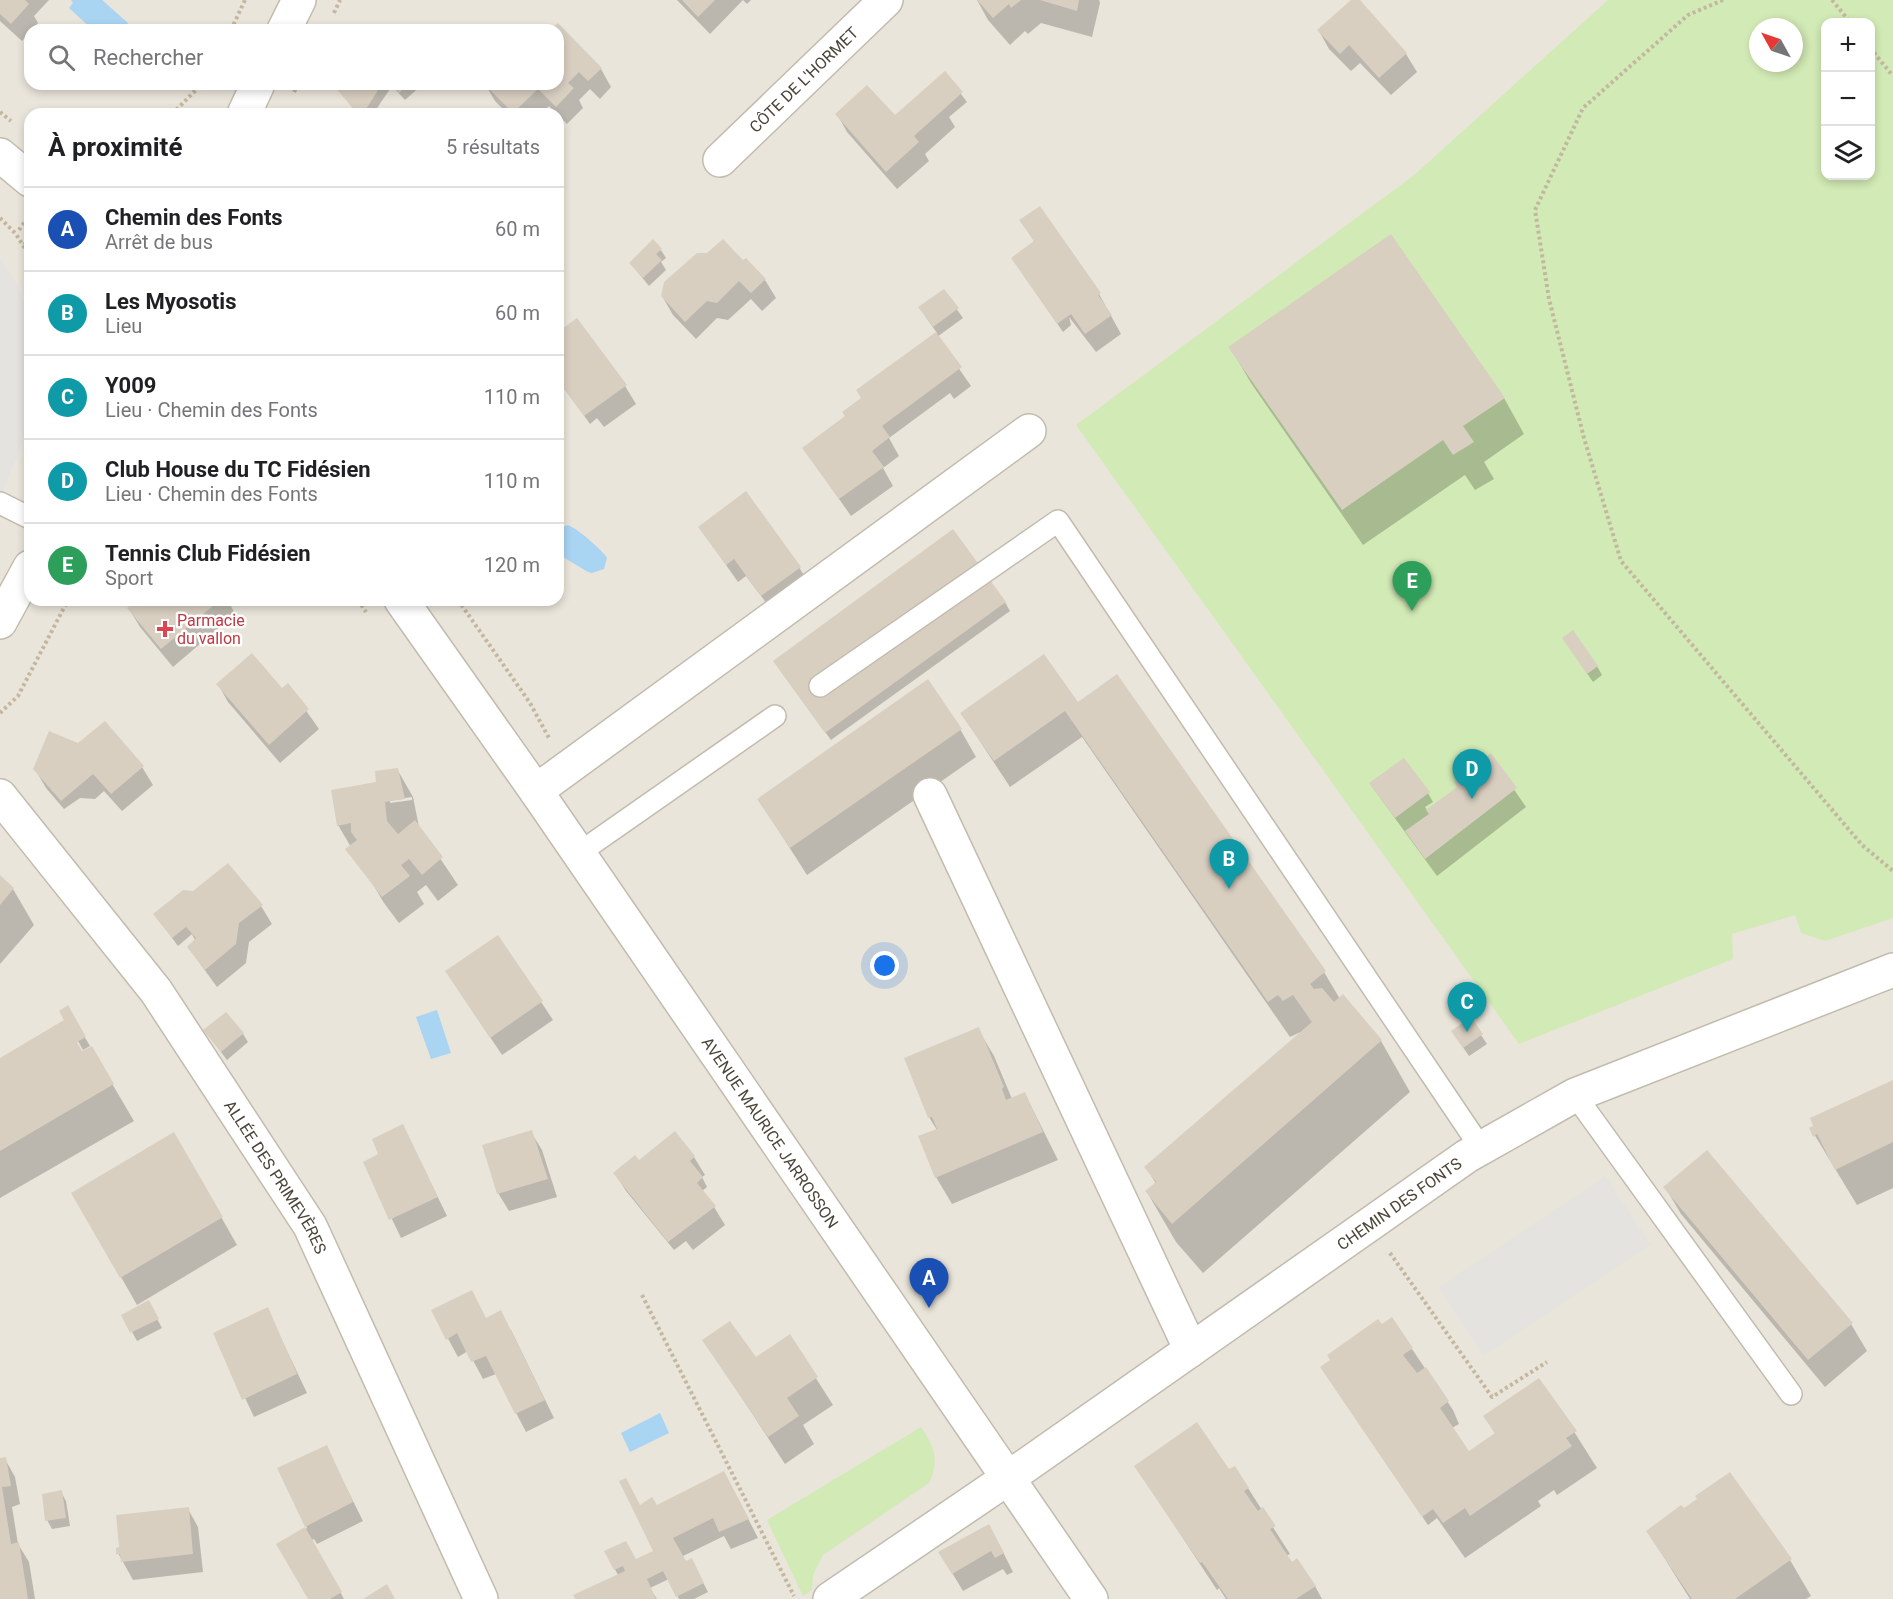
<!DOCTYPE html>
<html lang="fr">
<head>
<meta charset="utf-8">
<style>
	:root { --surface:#fff; --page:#f2f2f2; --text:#202124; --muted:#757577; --line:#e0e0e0; --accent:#fc3f1d }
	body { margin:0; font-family:Roboto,sans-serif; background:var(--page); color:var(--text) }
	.controls { position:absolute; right:18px; top:18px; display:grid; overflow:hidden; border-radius:12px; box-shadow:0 3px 9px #0003 }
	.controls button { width:54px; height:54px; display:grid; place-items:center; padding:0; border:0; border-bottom:2px solid var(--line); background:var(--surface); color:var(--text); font:30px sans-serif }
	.compass { position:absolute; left:1749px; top:18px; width:54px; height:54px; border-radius:50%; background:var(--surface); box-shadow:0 3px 9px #0003; rotate:310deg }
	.you { position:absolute; left:885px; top:966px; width:21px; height:21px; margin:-15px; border:4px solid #fff; border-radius:50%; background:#1a73e8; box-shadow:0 0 0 9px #1a73e833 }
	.badge { display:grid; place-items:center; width:39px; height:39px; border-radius:50%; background:var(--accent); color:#fff; font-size:20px; font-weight:700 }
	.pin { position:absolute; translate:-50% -50px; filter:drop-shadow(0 2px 3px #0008) }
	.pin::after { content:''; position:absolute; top:32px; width:21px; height:18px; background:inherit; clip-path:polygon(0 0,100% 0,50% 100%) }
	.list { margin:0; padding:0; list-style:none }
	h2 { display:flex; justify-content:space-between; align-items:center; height:78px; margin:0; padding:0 24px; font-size:26px }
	h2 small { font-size:20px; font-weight:400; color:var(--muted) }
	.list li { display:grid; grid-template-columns:39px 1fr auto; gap:18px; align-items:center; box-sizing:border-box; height:84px; padding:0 24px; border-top:2px solid var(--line) }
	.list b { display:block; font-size:22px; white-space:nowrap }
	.list p { margin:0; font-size:20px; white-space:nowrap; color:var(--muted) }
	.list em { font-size:20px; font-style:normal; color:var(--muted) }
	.icon { flex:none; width:33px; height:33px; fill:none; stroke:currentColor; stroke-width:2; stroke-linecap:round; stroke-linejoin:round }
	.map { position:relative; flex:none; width:1893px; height:1599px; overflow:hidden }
	.search { position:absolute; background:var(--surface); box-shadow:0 3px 9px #0003; left:24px; top:24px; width:540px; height:66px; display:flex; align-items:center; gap:15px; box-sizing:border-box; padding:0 21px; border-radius:18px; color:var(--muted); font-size:22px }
	.panel { position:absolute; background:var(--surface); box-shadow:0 3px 9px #0003; left:24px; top:108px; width:540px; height:498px; border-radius:18px }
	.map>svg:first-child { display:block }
	.residential { fill:#eae5da; fill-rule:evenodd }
	.green { fill:#d2eab5; fill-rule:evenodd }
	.parking { fill:#e5e3e0 }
	.water { fill:#a9d4f2 }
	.shadow { fill:#0003; fill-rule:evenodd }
	.building { fill:#d8cfc1 }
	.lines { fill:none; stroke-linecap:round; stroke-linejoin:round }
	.service-casing { stroke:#c2bbae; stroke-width:24 }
	.minor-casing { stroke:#c2bbae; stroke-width:36 }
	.tertiary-casing { stroke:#c2bbae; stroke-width:36 }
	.path { stroke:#c4b79f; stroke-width:4; stroke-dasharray:3 3; stroke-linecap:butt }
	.service { stroke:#fff; stroke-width:21 }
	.minor { stroke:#fff; stroke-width:33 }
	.tertiary { stroke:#fff; stroke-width:33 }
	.health-dot { fill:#e0444e; stroke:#fff; stroke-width:2 }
	.labels { text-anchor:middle; stroke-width:5; stroke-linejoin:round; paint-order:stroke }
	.street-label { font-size:16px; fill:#4b4439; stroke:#fff }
	.health-label { font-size:16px; fill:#be3a42; stroke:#fff; text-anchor:start }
</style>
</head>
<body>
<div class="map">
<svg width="1893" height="1599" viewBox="0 0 1893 1599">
	<rect width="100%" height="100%" fill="#f6f3ec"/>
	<path class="residential" d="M 0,0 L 1893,0 L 1893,1599 L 0,1599 L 0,500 L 19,455 L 30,417 L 30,600 L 558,600 L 558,114 L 30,114 L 30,315 L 17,283 L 0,257 ZM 1826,22 L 1870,22 L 1870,176 L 1826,176 ZM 1758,27 L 1794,27 L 1794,63 L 1758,63 ZM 30,30 L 558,30 L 558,84 L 30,84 Z"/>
	<g class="green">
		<path d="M 1608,0 L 1893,0 L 1893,918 L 1825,941 L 1801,933 L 1795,915 L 1732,934 L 1733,959 L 1519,1044 L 1076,425 L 1413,176 ZM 1826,22 L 1870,22 L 1870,176 L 1826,176 ZM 1758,27 L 1794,27 L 1794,63 L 1758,63 Z"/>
		<path d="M 921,1427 C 934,1446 940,1460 929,1483 L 823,1555 L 813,1575 L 812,1590 L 803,1596 L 767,1520 Z"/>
	</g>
	<g class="parking">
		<polygon points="0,257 17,283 30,315 30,417 19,455 0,500"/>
		<polygon points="1605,1176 1651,1245 1484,1356 1438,1287"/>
	</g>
	<g class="water">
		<polygon points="71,0 102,0 128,23 122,30 93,30 69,8 73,3"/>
		<path d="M 567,525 C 575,526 603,551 607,558 L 604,569 L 592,573 L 588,572 L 558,554 L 558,531 Z"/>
		<polygon points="437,1010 451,1053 431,1059 416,1017"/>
		<polygon points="660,1413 669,1433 630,1452 621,1433"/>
	</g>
	<g class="shadow">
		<polygon points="0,0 49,0 34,16 38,23 22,41 0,21"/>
		<polygon points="677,0 751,0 747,4 743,0 710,34"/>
		<polygon points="977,0 1099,0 1100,3 1092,37 1041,23 1028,34 1025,31 1010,45 988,20"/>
		<polygon points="1354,0 1358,0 1406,54 1417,72 1391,95 1360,63 1351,71 1329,49 1319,31"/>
		<polygon points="558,25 601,69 611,87 600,99 590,89 579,100 583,108 567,124 549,106 541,114 508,114 495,101 485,84 558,84 558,30 552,30"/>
		<polygon points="945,73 967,102 949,117 955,127 925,154 929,161 897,189 847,132 837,114 895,117"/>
		<polygon points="345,84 422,84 422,85 405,100 392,86 373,114 357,114 340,91"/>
		<polygon points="1021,220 1099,294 1121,334 1096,352 1069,317 1071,325 1063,332 1013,259 1035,243"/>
		<polygon points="661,250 666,258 661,262 666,270 649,286 631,264"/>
		<polygon points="746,260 765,280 776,298 762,311 751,299 728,320 717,318 696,339 673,315 662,296"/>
		<polygon points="944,291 963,318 937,337 971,386 954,399 950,393 889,438 899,456 883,468 893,486 851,516 804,449 847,417 862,399 858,391 937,333 925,316"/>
		<polygon points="558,334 625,386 636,404 604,427 597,418 590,424 565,389 558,374"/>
		<polygon points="1230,347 1504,398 1524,434 1484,462 1494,479 1475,490 1465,475 1363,545 1251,383"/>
		<polygon points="700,528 799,567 810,586 767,604 746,576 738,582"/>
		<polygon points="139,600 228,600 235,614 173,667 140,627 129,609"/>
		<polygon points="1005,602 1010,611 831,740 780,670"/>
		<polygon points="1569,647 1597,666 1602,675 1593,682"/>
		<polygon points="218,684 281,690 288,685 319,729 280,763 228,702"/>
		<polygon points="1078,704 1324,972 1340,999 1343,996 1381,1041 1410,1092 1203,1273 1176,1242 1147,1192 1156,1184 1146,1167 1305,1030 1290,1037 1082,737 1010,787 962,714"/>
		<polygon points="960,729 976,757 807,875 759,800"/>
		<polygon points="1491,756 1526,807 1437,876 1370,784 1428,793 1433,802 1425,807 1427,810 1459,787"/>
		<polygon points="142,767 153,785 122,811 104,791 95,799 80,798 64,809 46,788 35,769"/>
		<path d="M 397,769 L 413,797 L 419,827 L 458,885 L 438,901 L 426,885 L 417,892 L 424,904 L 399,923 L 384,903 L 338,825 L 377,784 ZM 412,797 L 412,800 L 390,803 L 390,800 Z"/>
		<polygon points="0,877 13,889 34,925 0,964"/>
		<polygon points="261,906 272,924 249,942 246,963 217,987 188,947 195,940 192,934 178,946 155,915"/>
		<polygon points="498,937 553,1020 502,1055 447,972"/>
		<polygon points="67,1007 90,1046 83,1050 61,1011"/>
		<polygon points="1470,1019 1487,1044 1469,1056 1458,1040"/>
		<polygon points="978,1029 994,1056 1012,1099 1025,1094 1058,1160 952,1204 936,1177 937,1130 929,1117"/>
		<polygon points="205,1031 243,1034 248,1042 227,1060"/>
		<polygon points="91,1048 134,1121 0,1198 0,1060 82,1054"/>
		<polygon points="1893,1082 1893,1188 1857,1205 1811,1129"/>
		<polygon points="403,1126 447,1216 401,1238 365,1163 380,1155"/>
		<polygon points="531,1132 542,1150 557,1197 509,1211 498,1193"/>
		<polygon points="174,1134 237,1245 137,1305 73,1193"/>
		<polygon points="694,1157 705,1175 702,1177 707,1187 701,1192 714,1207 725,1225 693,1250 686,1241 674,1250 626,1191 615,1173 638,1162"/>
		<polygon points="1665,1187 1851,1324 1867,1351 1825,1387 1681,1214"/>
		<polygon points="148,1302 162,1328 137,1341 132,1332"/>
		<polygon points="267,1309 307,1393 254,1417 215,1334"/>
		<polygon points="433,1311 487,1319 511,1330 554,1418 526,1432 496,1374 483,1379 468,1351 458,1357"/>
		<polygon points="789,1336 833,1405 803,1425 814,1444 785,1464 704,1340 755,1359"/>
		<polygon points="1412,1349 1453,1410 1459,1424 1452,1428 1469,1453 1496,1435 1485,1417 1556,1403 1597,1468 1557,1495 1554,1490 1538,1501 1541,1506 1465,1558 1437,1518 1428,1525 1327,1376"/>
		<polygon points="326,1447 363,1521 317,1544 314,1539 312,1540 344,1599 310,1599 278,1544 307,1528 279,1469"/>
		<polygon points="0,1459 5,1459 15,1477 20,1504 12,1507 18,1544 29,1562 35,1599 0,1599"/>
		<polygon points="1229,1471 1248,1488 1290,1554 1286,1556 1315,1586 1322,1599 1226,1599 1219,1588 1217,1590 1148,1485"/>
		<polygon points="734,1491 758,1538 731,1549 724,1536 683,1556 686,1563 696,1569 708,1592 694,1599 679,1599 669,1579 650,1588 657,1599 577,1599 618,1575 606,1552 635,1561 655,1552 639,1506 656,1507"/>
		<polygon points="61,1492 66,1501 70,1526 52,1529 47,1520"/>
		<polygon points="188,1509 198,1527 203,1572 133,1580 118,1553"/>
		<polygon points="1648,1532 1790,1560 1811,1596 1806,1599 1690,1599"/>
		<polygon points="999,1544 1013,1572 1007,1575 1003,1569 963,1591 951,1571"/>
	</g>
	<g class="building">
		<polygon points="0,0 25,0 29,4 11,24 0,14"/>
		<polygon points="682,0 715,0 698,17"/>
		<polygon points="977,0 1021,0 1011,8 1009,4 993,18"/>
		<polygon points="1040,0 1079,0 1077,11"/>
		<polygon points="1351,0 1360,0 1407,53 1379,78 1349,45 1340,54 1317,30"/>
		<polygon points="558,23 602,68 588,81 579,72 568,83 574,88 556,107 538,89 513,113 484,84 558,84 558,30 550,30"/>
		<polygon points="945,71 963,92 914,136 919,142 886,172 835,114 867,85 895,115"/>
		<polygon points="343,84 382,84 363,114 358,114 338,91"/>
		<polygon points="392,84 409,84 399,93"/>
		<polygon points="1040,206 1101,293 1098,295 1112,315 1085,334 1071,314 1057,324 1011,258 1034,241 1019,220"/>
		<polygon points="1391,234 1505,398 1463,426 1474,442 1453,455 1443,440 1342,510 1228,347"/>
		<polygon points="653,239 662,249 656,254 662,260 643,278 629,263"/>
		<polygon points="723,239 743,260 746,258 766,279 751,293 739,281 717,303 707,301 685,322 661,296 664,282 697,253 707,253"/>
		<polygon points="944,289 959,308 933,327 918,307"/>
		<polygon points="577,318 627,385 584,416 558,381 561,378 558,373 558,332"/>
		<polygon points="936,332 962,367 882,426 890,437 872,451 884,467 839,499 802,448 845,416 842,412 861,398 856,390"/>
		<polygon points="746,491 801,567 761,596 734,559 726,565 698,527"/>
		<polygon points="953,529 1006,602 825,733 773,661"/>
		<polygon points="137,600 220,600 161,649 127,608"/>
		<polygon points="1573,630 1598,666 1587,674 1562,638"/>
		<polygon points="252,653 282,688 288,683 309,709 269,745 216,684"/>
		<polygon points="1044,654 1078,702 1117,674 1326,971 1310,984 1314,989 1322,988 1334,1002 1343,994 1382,1040 1172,1224 1145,1191 1156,1182 1144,1167 1312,1022 1293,995 1283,1001 1278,995 1268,1002 1065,711 994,761 960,713"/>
		<polygon points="928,679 962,729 790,848 757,799"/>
		<polygon points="105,721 144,766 111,794 93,774 61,801 33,769 49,731 78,743"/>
		<polygon points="1491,753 1517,788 1425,859 1405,831 1429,814 1426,810 1457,787 1454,781"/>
		<polygon points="1404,758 1430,792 1395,818 1369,783"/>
		<polygon points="398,768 405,799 385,802 387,821 398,834 415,820 443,857 422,875 409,859 401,865 410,876 382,897 345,849 357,840 351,832 351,823 337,826 331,790 376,782 375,771"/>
		<polygon points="228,863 263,905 239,923 236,944 205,970 187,947 196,938 186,927 172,938 153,914 183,890 193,891"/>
		<polygon points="0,875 14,888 0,905"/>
		<polygon points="498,935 543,1001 490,1038 445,971"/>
		<polygon points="68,1005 86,1037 77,1042 82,1051 92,1046 114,1084 0,1151 0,1058 64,1020 59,1011"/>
		<polygon points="226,1012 244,1033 221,1052 203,1030"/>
		<polygon points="1471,1017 1483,1034 1463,1048 1451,1031"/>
		<polygon points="979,1027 1004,1087 1002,1089 1006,1100 1025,1092 1043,1132 935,1178 918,1136 937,1129 932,1117 928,1118 904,1058"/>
		<polygon points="1893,1080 1893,1142 1835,1170 1817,1134 1813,1137 1809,1128 1813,1126 1810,1118"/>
		<polygon points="403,1124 438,1197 389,1220 363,1162 378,1154 372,1139"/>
		<polygon points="532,1130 548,1179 497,1194 482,1145"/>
		<polygon points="675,1131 695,1156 690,1161 703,1177 697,1183 716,1206 668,1242 613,1173 635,1155 639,1160"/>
		<polygon points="174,1132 223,1217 120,1278 71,1193"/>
		<polygon points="1707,1150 1853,1323 1808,1360 1663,1187"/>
		<polygon points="472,1290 486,1318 501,1310 545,1400 515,1414 486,1356 471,1362 457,1333 446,1340 431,1310"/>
		<polygon points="149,1300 159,1319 130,1333 121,1315"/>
		<polygon points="268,1307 297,1374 242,1400 213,1333"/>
		<polygon points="1392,1317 1413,1348 1403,1355 1417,1373 1426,1367 1449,1401 1440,1408 1469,1451 1495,1433 1483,1416 1539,1378 1577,1431 1566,1438 1572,1446 1470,1516 1465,1508 1443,1523 1433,1509 1422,1517 1320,1367 1330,1360 1327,1355 1378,1319 1382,1324"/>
		<polygon points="730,1321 756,1357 790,1334 818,1377 787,1398 799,1416 768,1437 702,1340"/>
		<polygon points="1197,1422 1229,1469 1235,1466 1249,1488 1244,1491 1258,1511 1263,1507 1276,1526 1270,1529 1292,1562 1297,1558 1316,1586 1296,1599 1228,1599 1202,1562 1200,1563 1134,1466"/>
		<polygon points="327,1445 353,1502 305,1527 277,1468"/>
		<polygon points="6,1457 11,1486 2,1487 11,1544 19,1542 28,1599 0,1599 0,1458"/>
		<polygon points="724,1471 749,1519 719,1532 713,1518 673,1538 686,1561 692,1558 704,1583 676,1597 663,1571 647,1579 656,1599 575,1599 573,1595 625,1571 623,1566 614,1570 604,1551 626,1541 636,1559 653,1551 619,1481 626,1478 640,1505 652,1497 657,1505"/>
		<polygon points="1730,1472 1792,1559 1735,1599 1692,1599 1646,1531 1681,1505 1684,1508 1697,1499 1695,1496"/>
		<polygon points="62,1490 66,1518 45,1521 42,1494"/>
		<polygon points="189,1507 193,1554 121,1562 120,1554 116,1554 116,1548 119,1547 116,1515"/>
		<polygon points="989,1524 1004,1553 995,1558 991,1551 952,1574 938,1552"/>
		<polygon points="305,1527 342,1592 330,1599 308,1599 276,1544"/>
		<polygon points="387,1584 395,1599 363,1599"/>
	</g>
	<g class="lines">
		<g class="service-casing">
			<g id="service">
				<polyline points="0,503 30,518"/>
				<polyline points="820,686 1058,521 1481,1148"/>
				<polyline points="579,853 775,716"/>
				<polyline points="1575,1095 1791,1394"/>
			</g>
		</g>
		<g class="minor-casing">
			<g id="minor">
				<path id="s1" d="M 720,160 L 886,0"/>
				<polyline points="536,791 1029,431"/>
				<polyline points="930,795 1191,1350"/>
				<path id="s2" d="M 0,796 L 156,991 L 310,1226 L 481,1599"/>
				<path id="s3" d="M 830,1599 L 1008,1478 L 1467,1156 L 1575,1095 L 1893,970"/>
			</g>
		</g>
		<g class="tertiary-casing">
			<g id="tertiary">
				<polyline points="284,30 299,0"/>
				<polyline points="244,114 258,84"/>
				<polyline points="0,155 30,180"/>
				<path id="s4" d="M 401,600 L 536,791 L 1091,1599"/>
				<polyline points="0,622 30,567"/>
			</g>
		</g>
		<g class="path">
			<polyline points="1723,0 1688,15 1583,108 1535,210 1549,299 1584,438 1621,561 1862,845 1893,871"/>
			<polyline points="1832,0 1850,22"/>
			<polyline points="334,13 340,0"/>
			<polyline points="231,30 245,0"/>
			<polyline points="1870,48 1893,76"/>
			<polyline points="294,92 298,84"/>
			<polyline points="0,112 11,121"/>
			<polyline points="172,114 202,84"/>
			<polyline points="0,218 16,234 30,257"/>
			<polyline points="19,230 30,214"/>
			<polyline points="24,245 30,238"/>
			<polyline points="358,600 366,612"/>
			<polyline points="458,600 530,703 549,738"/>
			<polyline points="0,713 18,696 68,600"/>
			<polyline points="1390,1253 1492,1397 1547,1362"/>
			<polyline points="642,1295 794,1596"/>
		</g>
		<use href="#service" class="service"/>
		<use href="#minor" class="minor"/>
		<use href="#tertiary" class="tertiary"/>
	</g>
	<path class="health-dot" d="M162 620h6v6h6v6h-6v6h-6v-6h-6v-6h6z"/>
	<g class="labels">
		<g class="street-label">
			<text dy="6" stroke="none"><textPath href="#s1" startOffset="116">CÔTE DE L'HORMET</textPath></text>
			<text dy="6" stroke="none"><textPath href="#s4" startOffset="648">AVENUE MAURICE JARROSSON</textPath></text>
			<text dy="6" stroke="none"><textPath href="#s2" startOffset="471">ALLÉE DES PRIMEVÈRES</textPath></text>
			<text dy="6" stroke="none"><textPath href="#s3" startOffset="693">CHEMIN DES FONTS</textPath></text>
		</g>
		<g class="health-label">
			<text x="177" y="626">Parmacie<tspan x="177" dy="18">du vallon</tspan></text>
		</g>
	</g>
</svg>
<div class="controls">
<button>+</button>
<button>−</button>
<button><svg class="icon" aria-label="layers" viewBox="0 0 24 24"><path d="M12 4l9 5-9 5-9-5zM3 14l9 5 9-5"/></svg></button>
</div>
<svg class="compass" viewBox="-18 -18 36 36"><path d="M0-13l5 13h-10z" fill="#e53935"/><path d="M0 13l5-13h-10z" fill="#757577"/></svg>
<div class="you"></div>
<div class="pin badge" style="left:929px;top:1308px;background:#1a4fb4">A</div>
<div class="pin badge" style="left:1229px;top:889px;background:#0f9aa8">B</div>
<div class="pin badge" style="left:1467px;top:1032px;background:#0f9aa8">C</div>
<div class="pin badge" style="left:1472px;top:799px;background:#0f9aa8">D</div>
<div class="pin badge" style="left:1412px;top:611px;background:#2e9e5b">E</div>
<div class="search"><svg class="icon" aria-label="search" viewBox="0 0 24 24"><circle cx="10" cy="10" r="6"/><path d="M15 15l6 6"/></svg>Rechercher</div>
<section class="panel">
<h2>À proximité<small>5 résultats</small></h2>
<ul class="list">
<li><span class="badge" style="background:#1a4fb4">A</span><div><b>Chemin des Fonts</b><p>Arrêt de bus</p></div><em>60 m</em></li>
<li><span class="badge" style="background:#0f9aa8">B</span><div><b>Les Myosotis</b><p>Lieu</p></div><em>60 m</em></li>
<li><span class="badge" style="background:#0f9aa8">C</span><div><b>Y009</b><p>Lieu · Chemin des Fonts</p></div><em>110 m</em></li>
<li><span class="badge" style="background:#0f9aa8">D</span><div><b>Club House du TC Fidésien</b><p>Lieu · Chemin des Fonts</p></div><em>110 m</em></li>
<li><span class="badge" style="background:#2e9e5b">E</span><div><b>Tennis Club Fidésien</b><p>Sport</p></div><em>120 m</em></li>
</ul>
</section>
</div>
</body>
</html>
